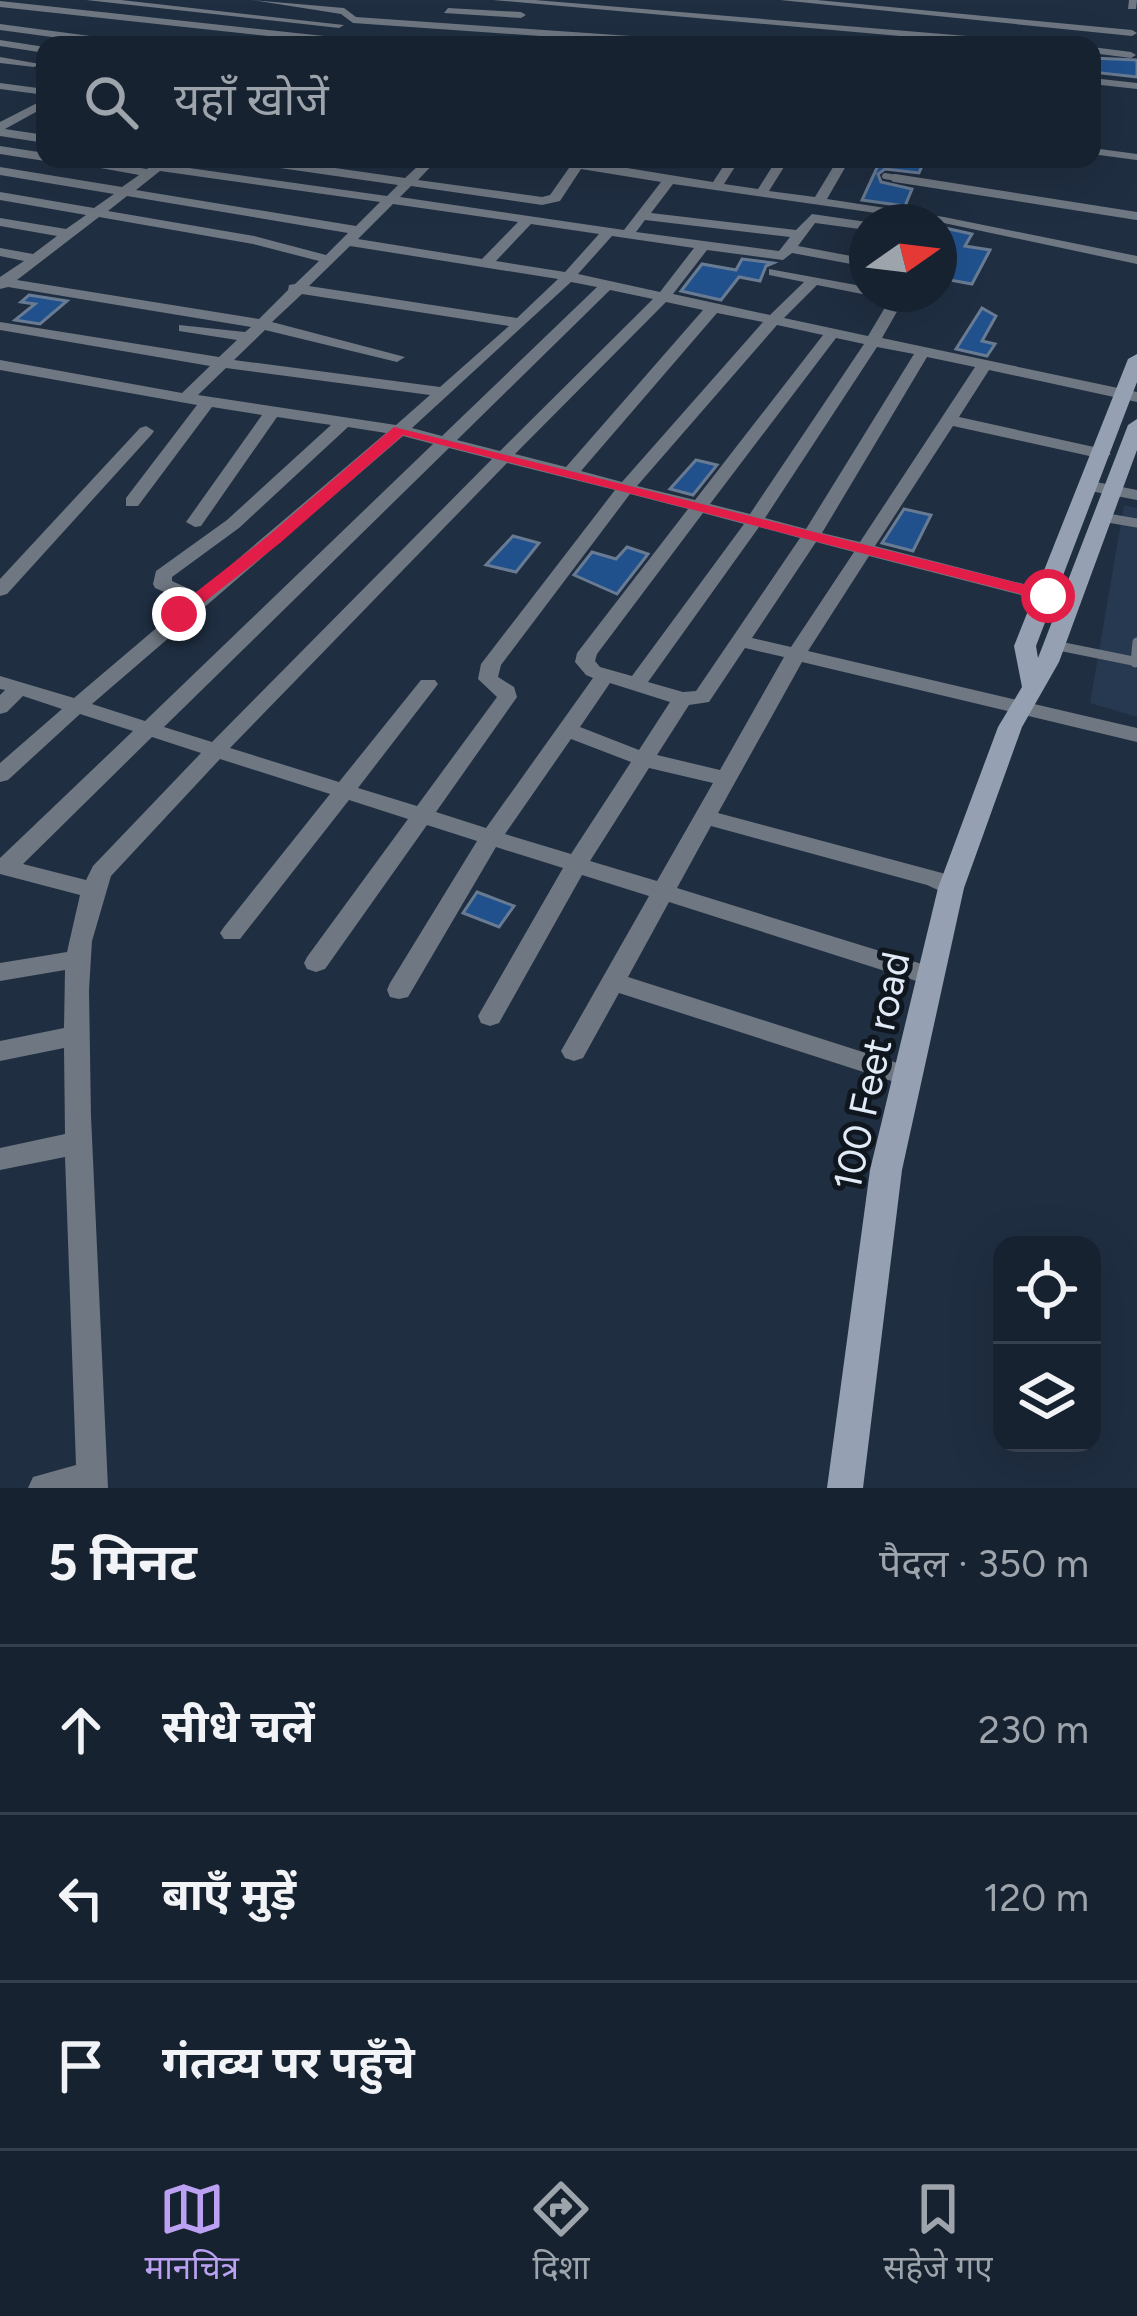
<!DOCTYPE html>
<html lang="hi">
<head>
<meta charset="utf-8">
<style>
	:root { --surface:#172231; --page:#202a39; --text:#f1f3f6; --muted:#9ea4ab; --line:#363f4d; --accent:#bca0f2 }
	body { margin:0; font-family:Figtree,"Noto Sans Devanagari",sans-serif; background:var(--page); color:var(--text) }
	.controls { position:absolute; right:36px; bottom:36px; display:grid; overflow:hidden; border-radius:24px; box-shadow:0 12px 48px #0002 }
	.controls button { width:108px; height:108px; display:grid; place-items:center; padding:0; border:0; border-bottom:3px solid var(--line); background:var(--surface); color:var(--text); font:60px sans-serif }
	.compass { position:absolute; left:849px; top:204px; width:108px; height:108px; border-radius:50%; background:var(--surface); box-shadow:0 12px 48px #0002; rotate:76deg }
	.stop { position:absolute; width:36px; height:36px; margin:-27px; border:9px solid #e11d48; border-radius:50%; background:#fff }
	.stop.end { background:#e11d48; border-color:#fff; box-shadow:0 3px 12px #0008 }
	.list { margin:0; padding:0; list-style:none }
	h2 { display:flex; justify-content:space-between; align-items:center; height:156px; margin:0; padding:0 48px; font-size:51px }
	h2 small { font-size:39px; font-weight:400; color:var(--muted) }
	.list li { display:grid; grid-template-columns:78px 1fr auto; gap:36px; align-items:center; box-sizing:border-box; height:168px; padding:0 48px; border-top:3px solid var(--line) }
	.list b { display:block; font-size:45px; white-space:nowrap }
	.list em { font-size:39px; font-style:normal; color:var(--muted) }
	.icon { flex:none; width:66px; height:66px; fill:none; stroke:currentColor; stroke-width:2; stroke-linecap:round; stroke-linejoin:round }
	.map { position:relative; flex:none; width:1137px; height:1488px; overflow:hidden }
	.search { position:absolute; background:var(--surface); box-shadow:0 12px 48px #0002; left:36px; right:36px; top:36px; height:132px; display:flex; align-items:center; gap:30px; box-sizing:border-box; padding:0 42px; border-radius:24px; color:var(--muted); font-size:45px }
	.sheet { height:660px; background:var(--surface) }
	nav { display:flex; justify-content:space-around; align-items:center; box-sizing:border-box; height:168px; border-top:3px solid var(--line); background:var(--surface); font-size:33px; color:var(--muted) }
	nav a { display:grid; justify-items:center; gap:6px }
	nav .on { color:var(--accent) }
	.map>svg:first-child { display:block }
	.built { fill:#263951 }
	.building { fill:#20518d; stroke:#697b92; stroke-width:3 }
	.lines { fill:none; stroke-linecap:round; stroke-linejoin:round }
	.lane-far2 { stroke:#6f7782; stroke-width:6 }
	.lane-far1 { stroke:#6f7782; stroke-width:8 }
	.lane { stroke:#6f7782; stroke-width:9 }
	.street { fill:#6f7782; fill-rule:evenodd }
	.secondary { fill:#95a1b2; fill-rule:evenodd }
	.route { fill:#e11d48 }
	.labels { text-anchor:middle; stroke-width:10; stroke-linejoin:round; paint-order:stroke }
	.near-street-label { font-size:39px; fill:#e1ebf8; stroke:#0f161e }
</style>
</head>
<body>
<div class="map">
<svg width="1137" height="1488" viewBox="0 0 1137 1488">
	<rect width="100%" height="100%" fill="#1f2e41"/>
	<polygon class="built" points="1124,505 1137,508 1137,717 1090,703"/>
	<g class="building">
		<polygon points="1092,58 1137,60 1137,77 1092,72"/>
		<polygon points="881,159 925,159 919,173 885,169 878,174 881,182 912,189 905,206 862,200"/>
		<polygon points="945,228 972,234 965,246 990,250 972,284 939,278 939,237"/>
		<polygon points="742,259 773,263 766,266 760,281 739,277 721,300 681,291 702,264 736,270"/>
		<polygon points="29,295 67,301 40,324 15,320 35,304 21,302"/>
		<polygon points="982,308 996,316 982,341 995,344 987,356 956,349"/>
		<polygon points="696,460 717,465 693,495 670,489"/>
		<polygon points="904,509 931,515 913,551 882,543"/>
		<polygon points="513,536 539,543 516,572 486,565"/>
		<polygon points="627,547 648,554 617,594 574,575 592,552 616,559"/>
		<polygon points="477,892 514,906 499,927 463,913"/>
	</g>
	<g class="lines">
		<g class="lane-far2">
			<polyline points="1092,151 1137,157"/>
			<polyline points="885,176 914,181"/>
		</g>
		<polyline class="lane-far1" points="895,178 1137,216"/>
		<g class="lane">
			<polyline points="1102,517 1137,523"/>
			<polyline points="1054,645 1133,661"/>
			<polyline points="1135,663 1137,642"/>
		</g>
		<g class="street">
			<polygon points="86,0 121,0 344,25 339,28"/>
			<polygon points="252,0 344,8 356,17 717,42 722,45 670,45 353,23 341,14"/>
			<polygon points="493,0 535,0 1040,42 1045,45 1001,45"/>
			<polygon points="780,0 817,0 1132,30 1137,33 1132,36"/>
			<polygon points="1129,0 1137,0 1136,9 1128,9"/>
			<polygon points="0,1 324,36 329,39 324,42 0,7"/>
			<polygon points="448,8 521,12 526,15 521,18 444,13"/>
			<polygon points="0,24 135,42 140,45 111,45 0,30"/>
			<polygon points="0,40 45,47 45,53 0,46"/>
			<polygon points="1092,47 1131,52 1136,55 1131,58 1092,53"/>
			<polygon points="0,57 40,64 34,67 0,63"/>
			<polygon points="1092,78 1137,83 1137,89 1092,84"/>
			<polygon points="0,83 45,89 45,95 0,89"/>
			<polygon points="45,99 45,107 5,129 45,135 45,143 0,136 0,122"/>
			<polygon points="0,146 45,153 45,159 50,159 45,161 0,154"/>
			<path d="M 51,159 L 82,159 L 147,169 L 160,159 L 174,159 L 168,165 L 387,196 L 398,185 L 245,163 L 239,159 L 272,159 L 405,178 L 418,166 L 384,159 L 438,159 L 418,180 L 542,197 L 550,195 L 569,168 L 531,159 L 578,160 L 713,182 L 728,159 L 740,159 L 724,184 L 758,189 L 777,159 L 789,159 L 769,191 L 815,197 L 838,159 L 850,159 L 827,199 L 944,217 L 1137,256 L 1137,264 L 939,222 L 673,184 L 651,213 L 796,230 L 812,214 L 867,222 L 867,230 L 815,223 L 798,246 L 867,259 L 867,267 L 792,253 L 783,260 L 707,250 L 673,294 L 770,315 L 804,282 L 769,275 L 769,269 L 867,287 L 867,294 L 872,294 L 867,295 L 817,285 L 784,318 L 868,336 L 893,294 L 907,294 L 882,338 L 1137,392 L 1137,402 L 989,370 L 959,417 L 1103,449 L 1111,454 L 1103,459 L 953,426 L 875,546 L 1078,598 L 1080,602 L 1078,606 L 1071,608 L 869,556 L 808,651 L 1137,728 L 1137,742 L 802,662 L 718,813 L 942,873 L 959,882 L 963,888 L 959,894 L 951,896 L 927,885 L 711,826 L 677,888 L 938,969 L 941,976 L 938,983 L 929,985 L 669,902 L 628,977 L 916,1069 L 920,1076 L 916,1083 L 907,1086 L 619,993 L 583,1058 L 574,1061 L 565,1058 L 561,1051 L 649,896 L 582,875 L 499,1023 L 490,1026 L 481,1023 L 478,1016 L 563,868 L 496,847 L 408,997 L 399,999 L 390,997 L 387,990 L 390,983 L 477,841 L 427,825 L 325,969 L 316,972 L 307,969 L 304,963 L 307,957 L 408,819 L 349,800 L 240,939 L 224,939 L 220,933 L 224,927 L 330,794 L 220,759 L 111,876 L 92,941 L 89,990 L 91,1116 L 108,1488 L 28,1488 L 33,1477 L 76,1465 L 65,1157 L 0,1170 L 0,1148 L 65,1134 L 64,1048 L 0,1061 L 0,1041 L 64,1028 L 65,970 L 0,981 L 0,963 L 67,952 L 80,895 L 0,874 L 0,858 L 133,731 L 80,714 L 8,780 L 0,782 L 0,763 L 62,709 L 23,696 L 7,712 L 0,714 L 0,695 L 5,690 L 0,689 L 0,676 L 74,698 L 187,602 L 155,588 L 153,584 L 156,571 L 227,520 L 331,425 L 277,417 L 201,526 L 195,527 L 186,522 L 262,415 L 212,407 L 138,506 L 126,506 L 126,498 L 197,405 L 0,370 L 0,360 L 182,393 L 210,366 L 0,330 L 0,322 L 219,357 L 237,340 L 179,331 L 179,325 L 245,332 L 251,327 L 8,287 L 0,289 L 0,277 L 24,261 L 0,256 L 0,248 L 33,254 L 57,236 L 0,226 L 0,218 L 66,229 L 86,215 L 0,200 L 0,192 L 94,208 L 114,194 L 0,175 L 0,167 L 122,187 L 139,175 ZM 581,169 L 661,182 L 624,230 L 400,197 L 411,186 L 542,205 L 560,201 ZM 160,171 L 380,202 L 356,226 L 136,190 ZM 127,196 L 348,233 L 326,255 L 254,236 L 108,211 ZM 393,204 L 518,222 L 482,259 L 358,239 ZM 99,217 L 253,244 L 319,261 L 295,284 L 289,285 L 288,290 L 259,319 L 17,280 ZM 645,220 L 790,237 L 779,251 L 636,232 ZM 531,224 L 599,234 L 565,272 L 496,261 ZM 612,236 L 694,248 L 660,292 L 578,274 ZM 350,246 L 558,279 L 517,318 L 309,286 ZM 571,282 L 597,287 L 442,436 L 412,428 ZM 610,290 L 653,299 L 500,451 L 457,440 ZM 302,294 L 509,326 L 440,387 L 234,360 L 265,330 L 397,362 L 405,357 L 272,322 ZM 666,302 L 703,310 L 566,467 L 515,454 ZM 717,313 L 763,322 L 622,482 L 581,471 ZM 777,325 L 823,335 L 695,500 L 637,486 ZM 836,338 L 864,344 L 750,514 L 710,504 ZM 877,347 L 914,354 L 806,529 L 765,518 ZM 927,357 L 975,367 L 860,542 L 822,533 ZM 226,368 L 430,395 L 396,425 L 198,395 ZM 348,427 L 386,433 L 198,593 L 172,581 L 172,577 L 239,528 ZM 403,436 L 433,444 L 145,721 L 92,704 ZM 449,448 L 492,459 L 212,742 L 164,727 ZM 507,463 L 615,490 L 481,664 L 478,679 L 497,697 L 417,806 L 358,788 L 435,688 L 438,684 L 435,680 L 421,680 L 339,782 L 230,748 ZM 630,494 L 688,509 L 577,653 L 575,662 L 586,675 L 593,678 L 486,828 L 436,812 L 517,697 L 514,687 L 498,677 L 501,665 ZM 703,513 L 744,524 L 632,676 L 600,667 L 595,661 L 597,654 ZM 759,527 L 800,538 L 696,691 L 683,692 L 648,682 ZM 816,542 L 854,552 L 791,647 L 752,638 ZM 745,648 L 784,657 L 720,770 L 657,755 L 689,705 L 709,702 ZM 610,683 L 670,702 L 639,750 L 580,727 ZM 152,737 L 201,753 L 93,866 L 86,880 L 23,864 ZM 571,739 L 631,762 L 571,854 L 505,834 ZM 649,768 L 713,783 L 657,881 L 590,861 Z"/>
			<polygon points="146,426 154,431 152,434 7,594 0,596 0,579 140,428"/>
			<polygon points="1091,481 1137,490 1137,500 1085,490 1082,486"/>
		</g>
		<polygon class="secondary" points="1137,354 1137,382 1036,646 1038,658 1128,425 1137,419 1137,450 1059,662 1022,727 964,888 902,1170 863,1488 827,1488 870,1170 938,888 998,727 1022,687 1014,646 1128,359"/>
	</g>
	<polygon class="route" points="394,427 1054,592 1056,596 1048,601 403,435 280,543 185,617 173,617 173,610 268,536"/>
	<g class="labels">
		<g class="near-street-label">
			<text transform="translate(871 1071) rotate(-78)" y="14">100 Feet road</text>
		</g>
	</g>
</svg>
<div class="controls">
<button><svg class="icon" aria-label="locate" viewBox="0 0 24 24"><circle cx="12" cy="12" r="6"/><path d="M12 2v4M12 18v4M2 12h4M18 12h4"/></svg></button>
<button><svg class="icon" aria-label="layers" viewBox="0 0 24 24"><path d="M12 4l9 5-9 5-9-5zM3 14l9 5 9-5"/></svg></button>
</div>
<svg class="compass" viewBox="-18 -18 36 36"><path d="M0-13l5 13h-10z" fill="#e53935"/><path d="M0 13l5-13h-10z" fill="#9ea4ab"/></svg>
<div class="stop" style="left:1048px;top:596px"></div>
<div class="stop end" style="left:179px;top:614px"></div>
<div class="search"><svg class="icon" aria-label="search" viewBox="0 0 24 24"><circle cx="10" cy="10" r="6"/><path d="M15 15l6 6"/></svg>यहाँ खोजें</div>
</div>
<section class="sheet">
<h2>5 मिनट<small>पैदल · 350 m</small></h2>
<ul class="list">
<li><svg class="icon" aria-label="ahead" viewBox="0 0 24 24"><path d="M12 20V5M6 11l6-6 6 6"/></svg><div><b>सीधे चलें</b></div><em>230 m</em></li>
<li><svg class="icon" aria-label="left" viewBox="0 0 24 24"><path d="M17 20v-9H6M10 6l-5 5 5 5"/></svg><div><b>बाएँ मुड़ें</b></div><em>120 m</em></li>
<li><svg class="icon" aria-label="arrive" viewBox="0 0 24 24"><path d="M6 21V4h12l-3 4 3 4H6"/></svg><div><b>गंतव्य पर पहुँचे</b></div></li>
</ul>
</section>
<nav>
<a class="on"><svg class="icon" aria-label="map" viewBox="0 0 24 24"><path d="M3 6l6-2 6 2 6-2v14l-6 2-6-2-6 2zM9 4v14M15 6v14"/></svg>मानचित्र</a>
<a><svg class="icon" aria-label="directions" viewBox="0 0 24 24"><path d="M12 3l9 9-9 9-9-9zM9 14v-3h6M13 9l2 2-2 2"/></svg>दिशा</a>
<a><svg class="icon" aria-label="saved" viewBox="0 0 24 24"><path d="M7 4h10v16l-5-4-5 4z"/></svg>सहेजे गए</a>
</nav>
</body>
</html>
